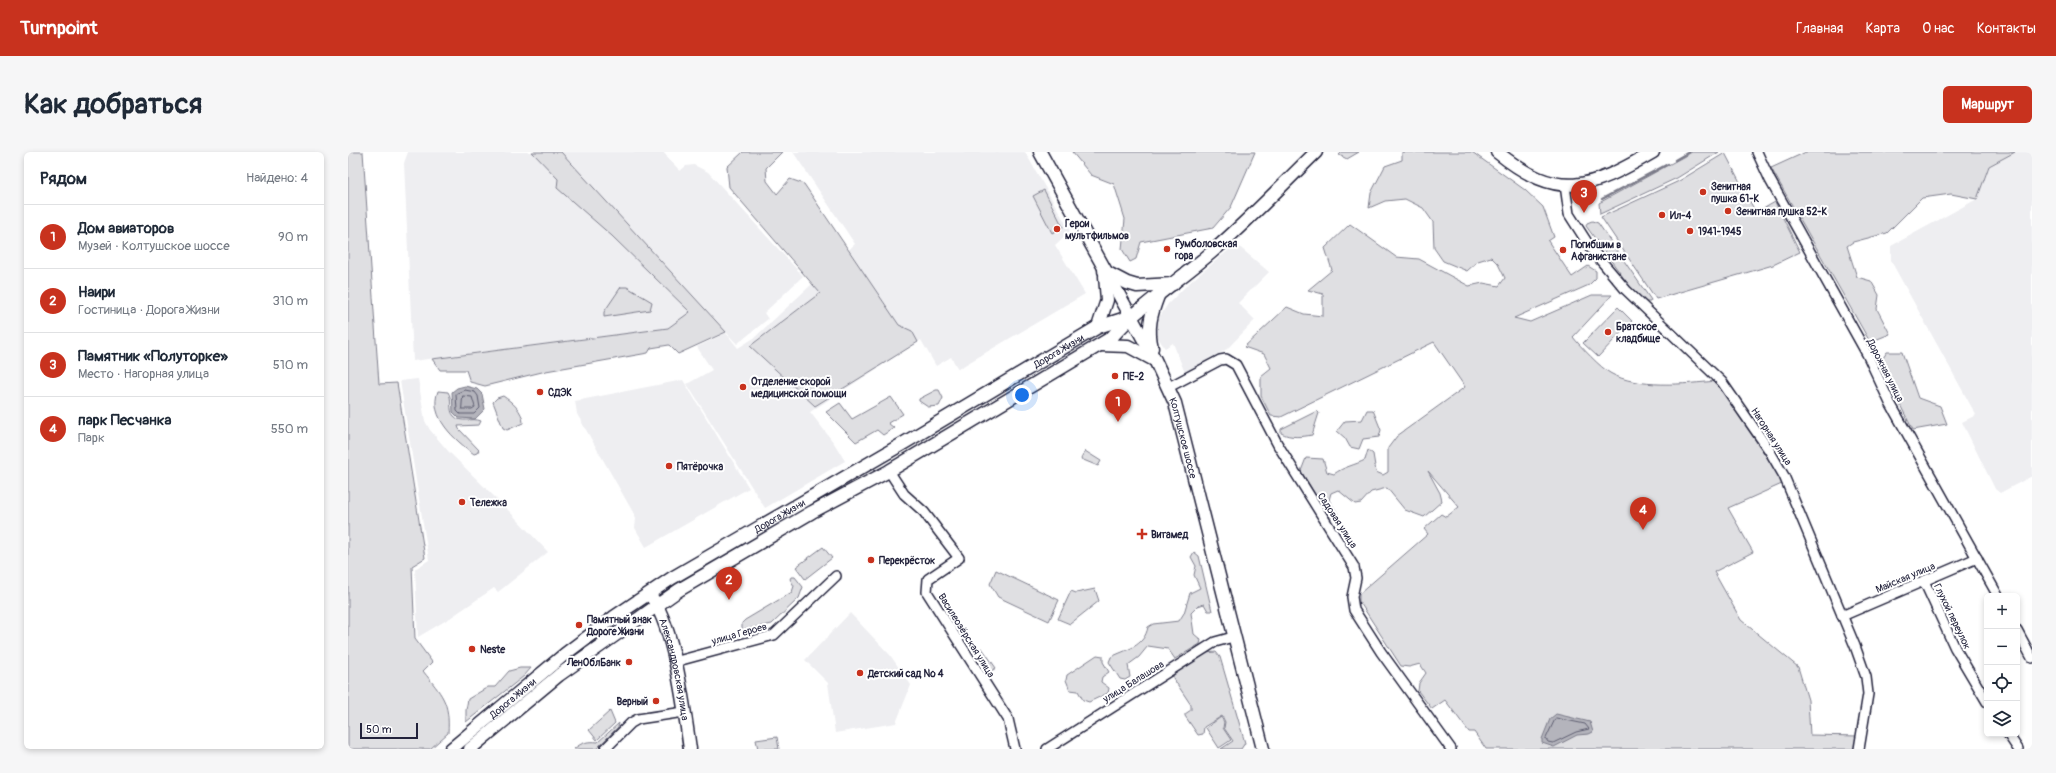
<!DOCTYPE html>
<html lang="ru">
<head>
<meta charset="utf-8">
<style>
	:root { --surface:#fff; --page:#f6f6f7; --text:#1f2937; --muted:#747a83; --line:#e0e1e3; --accent:#c8321e }
	body { margin:0; font-family:Pangolin,sans-serif; background:var(--page); color:var(--text) }
	.controls { position:absolute; right:12px; bottom:12px; display:grid; overflow:hidden; border-radius:6px; box-shadow:0 2px 6px #0003 }
	.controls button { width:36px; height:36px; display:grid; place-items:center; padding:0; border:0; border-bottom:1px solid var(--line); background:var(--surface); color:var(--text); font:20px sans-serif }
	.scale { position:absolute; left:12px; bottom:10px; width:58px; box-sizing:border-box; padding-left:4px; border:2px solid #22223b; border-top:0; font-size:11px; line-height:14px; white-space:nowrap; color:#22223b; -webkit-text-stroke:3px #fff; paint-order:stroke }
	.you { position:absolute; left:674px; top:243px; width:14px; height:14px; margin:-10px; border:3px solid #fff; border-radius:50%; background:#1a73e8; box-shadow:0 0 0 6px #1a73e833 }
	.badge { display:grid; place-items:center; width:26px; height:26px; border-radius:50%; background:var(--accent); color:#fff; font-size:13px; font-weight:700 }
	.pin { position:absolute; translate:-50% -33px; filter:drop-shadow(0 1px 2px #0008) }
	.pin::after { content:''; position:absolute; top:21px; width:14px; height:12px; background:inherit; clip-path:polygon(0 0,100% 0,50% 100%) }
	.list { margin:0; padding:0; list-style:none }
	h2 { display:flex; justify-content:space-between; align-items:center; height:52px; margin:0; padding:0 16px; font-size:17px }
	h2 small { font-size:13px; font-weight:400; color:var(--muted) }
	.list li { display:grid; grid-template-columns:26px 1fr auto; gap:12px; align-items:center; box-sizing:border-box; height:64px; padding:0 16px; border-top:1px solid var(--line) }
	.list b { display:block; font-size:15px; white-space:nowrap }
	.list p { margin:0; font-size:13px; white-space:nowrap; color:var(--muted) }
	.list em { font-size:13px; font-style:normal; color:var(--muted) }
	.icon { flex:none; width:22px; height:22px; fill:none; stroke:currentColor; stroke-width:2; stroke-linecap:round; stroke-linejoin:round }
	.map { position:relative; flex:none; width:1684px; height:597px; overflow:hidden; border-radius:6px }
	header { display:flex; align-items:center; gap:24px; box-sizing:border-box; height:56px; padding:0 20px; background:var(--accent); color:#fff }
	header strong { font-size:19px }
	nav { display:flex; gap:22px; margin-inline-start:auto; font-size:14px }
	.intro { display:flex; align-items:center; justify-content:space-between; box-sizing:border-box; height:96px; padding:0 24px }
	h1 { margin:0; font-size:28px }
	.button { padding:10px 18px; border-radius:6px; background:var(--accent); color:#fff; font-size:14px; font-weight:700 }
	main { display:flex; gap:24px; padding:0 24px }
	aside { flex:1; background:var(--surface); border-radius:6px; box-shadow:0 2px 6px #0003 }
	.map>svg:first-child { display:block }
	.built { fill:#eeeef1 }
	.green { fill:#dfdfe2; stroke:#80808e }
	.water { fill:#b4b4bc; stroke:#7a7a88 }
	.lines { fill:none; stroke-linecap:round; stroke-linejoin:round }
	.shore { stroke:#5c5c6f; stroke-width:1 }
	.stream { stroke:#7a7a88; stroke-width:2.5 }
	.street-casing { stroke:#22223b; stroke-width:12 }
	.secondary-casing { stroke:#22223b; stroke-width:15 }
	.street { stroke:#fff; stroke-width:9 }
	.secondary { stroke:#fff; stroke-width:12 }
	.poi-dot { fill:#c8321e; stroke:#fff; stroke-width:1.5 }
	.labels { text-anchor:middle; stroke-width:4; stroke-linejoin:round; paint-order:stroke }
	.poi-label { font-size:10px; font-weight:bold; fill:#22223b; stroke:#fff; text-anchor:start }
	.street-label { font-size:10px; fill:#22223b; stroke:#fff }
</style>
</head>
<body>
<header>
<strong>Turnpoint</strong>
<nav><a>Главная</a><a>Карта</a><a>О нас</a><a>Контакты</a></nav>
</header>
<div class="intro"><h1>Как добраться</h1><a class="button">Маршрут</a></div>
<main>
<aside>
<h2>Рядом<small>Найдено: 4</small></h2>
<ul class="list">
<li><span class="badge">1</span><div><b>Дом авиаторов</b><p>Музей · Колтушское шоссе</p></div><em>90 m</em></li>
<li><span class="badge">2</span><div><b>Наири</b><p>Гостиница · Дорога Жизни</p></div><em>310 m</em></li>
<li><span class="badge">3</span><div><b>Памятник «Полуторке»</b><p>Место · Нагорная улица</p></div><em>510 m</em></li>
<li><span class="badge">4</span><div><b>парк Песчанка</b><p>Парк</p></div><em>550 m</em></li>
</ul>
</aside>
<div class="map">
<svg width="1684" height="597" viewBox="0 0 1684 597">
	<rect width="100%" height="100%" fill="#fff"/>
	<filter id="ink" filterUnits="userSpaceOnUse"><feTurbulence type="fractalNoise" baseFrequency=".025" numOctaves="2"/><feDisplacementMap in="SourceGraphic" scale="8" xChannelSelector="R" yChannelSelector="G"/><feConvolveMatrix kernelMatrix="1 2 1 2 8 2 1 2 1" color-interpolation-filters="sRGB"/></filter>
	<g filter="url(#ink)">
		<g class="built">
			<polygon points="60,0 315,0 332,19 338,14 346,13 360,20 455,124 416,161 420,167 389,192 378,180 342,160 320,176 65,209 56,11"/>
			<polygon points="445,0 677,0 722,79 707,93 737,142 610,217 603,205 588,214 573,188 462,260 486,291 497,309 417,356 339,232 364,218 349,195 378,181 390,196 406,186 507,92"/>
			<polygon points="1667,0 1684,0 1684,324 1652,341 1647,337 1614,270 1628,263 1543,109 1543,94 1629,47 1641,14"/>
			<polygon points="888,92 921,120 890,151 907,168 879,197 837,221 825,191 817,196 810,186 808,179 810,167 820,152 841,131"/>
			<polygon points="70,227 77,269 82,278 101,300 161,359 200,400 150,440 146,436 102,466 70,485 67,417 81,408 52,229"/>
			<polygon points="335,228 401,336 298,395 287,376 288,367 286,362 229,262 227,249"/>
			<polygon points="502,461 542,503 563,533 548,571 487,581 480,531 457,508"/>
		</g>
		<g class="green">
			<path d="M 0,0 L 15,0 L 31,232 L 49,231 L 77,406 L 64,414 L 67,487 L 84,510 L 75,519 C 94,543 102,549 100,581 L 82,597 L 0,597 Z"/>
			<polygon points="184,0 213,0 378,180 330,202 321,193 303,196 300,201 198,219 137,234 122,230 118,218 92,218 84,207 320,176 342,160 264,84 209,36 210,27"/>
			<polygon points="395,0 434,0 418,16 419,29 429,42 442,27 456,32 551,173 564,179 570,190 467,254 402,194 472,141 381,35 379,15"/>
			<polygon points="724,0 907,0 883,55 865,76 793,90 788,107 782,110 774,97 777,67 766,32 743,23"/>
			<polygon points="994,0 1011,0 999,7 991,3"/>
			<path d="M 1054,0 L 1124,0 L 1177,38 L 1195,55 L 1206,85 L 1200,89 L 1224,125 L 1240,114 L 1248,119 L 1248,126 L 1241,133 L 1166,166 L 1182,170 L 1244,143 L 1264,143 L 1225,185 C 1232,194 1253,216 1262,221 C 1289,237 1338,232 1368,229 L 1436,331 L 1380,356 L 1405,400 L 1366,420 L 1393,468 L 1450,515 L 1460,548 L 1462,583 L 1511,584 L 1508,597 L 1138,597 L 1126,580 L 1121,580 L 1097,548 L 1084,557 L 1070,539 L 1071,531 L 1078,521 L 1072,512 L 1061,515 L 1053,514 L 1011,449 L 1011,442 L 1080,382 L 1076,377 L 1093,362 L 1098,365 L 1111,355 L 1080,319 L 1092,341 L 1094,349 L 1076,365 L 1057,358 L 1039,336 L 1023,340 L 1013,351 L 1007,352 L 990,338 L 983,341 L 981,348 L 990,362 L 987,366 L 980,364 L 953,319 L 958,306 L 975,307 L 979,320 L 986,322 C 995,315 1007,313 1017,308 L 1020,298 L 1025,302 L 1028,320 L 1035,323 L 1040,320 L 1040,296 L 1049,284 L 1117,235 L 1086,190 L 933,265 L 923,264 L 913,244 L 913,224 L 923,216 L 916,202 L 896,195 L 939,155 L 956,162 L 975,164 L 975,142 L 960,138 L 984,118 L 977,96 L 1002,72 L 1048,105 L 1071,107 L 1121,134 L 1135,131 L 1151,134 L 1157,126 L 1150,112 L 1143,105 L 1130,109 L 1119,119 L 1095,109 L 1086,96 L 1085,70 L 1075,56 L 1057,47 L 1037,49 L 1021,56 L 1023,41 L 1037,14 L 1054,8 Z"/>
			<polygon points="1344,0 1371,0 1329,26 1252,62 1251,51"/>
			<polygon points="1458,0 1667,0 1641,14 1629,47 1603,42 1574,46 1539,81 1505,90 1499,94 1509,125 1523,129 1531,143 1529,157 1542,182 1522,190 1423,16"/>
			<polygon points="1377,1 1408,61 1427,50 1452,100 1425,113 1308,147 1253,65 1331,29"/>
			<polygon points="696,38 715,75 704,81 685,44"/>
			<polygon points="1244,69 1250,71 1303,148 1302,150 1293,150 1238,74 1239,71"/>
			<polygon points="273,135 279,135 304,150 302,158 256,165 256,160"/>
			<polygon points="1270,155 1284,169 1250,205 1235,191"/>
			<polygon points="1539,200 1554,200 1570,246 1592,254 1599,272 1565,278 1531,212"/>
			<polygon points="588,238 591,238 595,246 591,254 580,255 571,249 571,247"/>
			<path d="M 90,239 L 100,240 C 105,247 100,258 106,264 C 113,272 124,265 133,269 L 131,273 L 110,274 L 111,277 L 131,298 L 129,301 L 126,302 C 107,288 80,265 90,239 Z"/>
			<path d="M 155,244 C 164,250 175,259 175,271 L 159,278 L 155,276 L 145,250 L 149,246 Z"/>
			<polygon points="543,245 555,262 540,271 546,276 535,283 529,278 508,290 478,260 492,251 504,267"/>
			<polygon points="1019,258 1025,258 1033,278 1031,285 1015,287 1011,297 1002,295 997,286 989,279 997,269 1014,268"/>
			<path d="M 969,259 L 971,261 L 964,283 C 954,285 942,286 933,281 L 933,277 Z"/>
			<polygon points="737,299 753,309 750,314 733,307"/>
			<polygon points="475,395 484,406 457,427 448,415"/>
			<path d="M 846,400 L 851,404 L 864,459 L 860,459 L 856,452 L 850,454 L 843,461 L 846,482 L 853,488 L 852,492 L 827,507 L 820,497 L 800,494 L 791,505 L 780,513 L 782,525 L 777,528 L 772,527 L 761,510 L 763,505 C 779,497 796,495 800,475 L 805,472 L 831,469 L 836,461 L 842,441 L 852,436 L 846,423 L 848,414 L 843,405 Z"/>
			<polygon points="648,418 711,448 701,469 650,445 642,432"/>
			<polygon points="443,425 447,425 455,435 451,446 424,472 394,478 394,471 397,468 444,440 446,434 442,427"/>
			<polygon points="747,437 751,449 722,472 710,467 723,439 728,441"/>
			<polygon points="634,496 648,516 640,521 626,500"/>
			<polygon points="868,500 872,505 897,591 893,597 873,597 885,589 876,576 877,570 874,564 856,575 855,582 850,583 837,564 837,562 843,558 843,553 825,526 826,520 857,501"/>
			<polygon points="749,503 755,504 755,510 761,520 754,525 753,530 761,536 760,541 741,550 735,548 730,539 722,538 718,528 719,523"/>
			<polygon points="172,516 183,516 176,524 118,570 118,558 120,547 140,535 147,535 161,519"/>
			<polygon points="262,559 267,571 249,588 241,578"/>
			<polygon points="873,565 876,570 875,576 883,588 871,596 858,576"/>
			<path d="M 271,571 L 270,575 L 248,597 L 226,597 C 234,590 240,589 250,590 Z"/>
			<polygon points="429,585 431,597 410,597 408,588"/>
		</g>
		<g class="water">
			<polygon points="117,234 129,237 134,242 137,257 127,267 111,266 105,260 104,240 109,236"/>
			<polygon points="1208,562 1242,570 1245,580 1241,582 1229,583 1206,595 1194,591 1194,587 1202,567"/>
		</g>
		<g class="lines">
			<g class="shore">
				<polygon points="117,238 127,240 130,244 132,256 126,262 112,262 109,259 108,242"/>
				<polygon points="115,244 124,245 127,255 124,257 114,257"/>
				<polygon points="1208,566 1237,572 1241,577 1228,580 1205,591 1200,590 1198,587"/>
			</g>
			<g class="stream">
				<polyline points="1327,8 1341,0"/>
				<polyline points="1254,47 1320,12"/>
			</g>
			<g class="street-casing">
				<g id="street">
					<polyline points="1409,0 1422,28 1519,202 1542,251 1650,444"/>
					<polyline points="1217,33 1221,62 1244,98 1278,138 1374,230 1421,298 1436,324 1507,494 1518,525 1520,542 1511,597"/>
					<polyline points="821,235 872,208 878,207 888,213 930,293 1006,415 1008,426 1004,445 1006,458 1033,500 1103,597"/>
					<polyline points="541,319 556,342 576,360 611,406 580,427 579,440 660,567 667,597"/>
					<polyline points="1576,429 1607,496 1639,550"/>
					<polyline points="1494,464 1629,406"/>
					<polyline points="1669,478 1684,506"/>
					<polyline points="326,510 426,483 488,424"/>
					<polyline points="1660,582 1670,597"/>
					<polyline points="257,597 283,571 290,567 336,560"/>
					<polyline points="699,597 867,490 885,485"/>
				</g>
			</g>
			<g class="secondary-casing">
				<g id="secondary">
					<path id="s1" d="M 692,0 L 807,208 L 827,251 L 915,597"/>
					<path d="M 1149,0 C 1211,50 1241,37 1305,0"/>
					<polyline points="756,119 779,131 789,134 825,132"/>
					<polyline points="750,175 759,148 757,124"/>
					<polyline points="752,193 780,194 806,208"/>
					<path d="M 804,196 C 799,176 803,162 810,144"/>
					<path id="s2" d="M 305,447 C 327,481 336,555 342,597"/>
					<path id="s3" d="M 103,597 L 217,502 L 266,465 L 324,426 L 556,291 L 750,175 L 781,165"/>
					<path d="M 122,597 L 211,523 L 331,438 L 464,360 L 541,319 L 763,186 C 793,152 831,129 865,99 C 901,68 934,33 968,0"/>
				</g>
			</g>
			<use href="#street" class="street"/>
			<use href="#secondary" class="secondary"/>
		</g>
	</g>
	<g class="poi-dot">
		<circle cx="1355" cy="40" r="4"/>
		<circle cx="1380" cy="59" r="4"/>
		<circle cx="1314" cy="63" r="4"/>
		<circle cx="709" cy="77" r="4"/>
		<circle cx="1342" cy="79" r="4"/>
		<circle cx="819" cy="97" r="4"/>
		<circle cx="1215" cy="98" r="4"/>
		<circle cx="1260" cy="180" r="4"/>
		<circle cx="767" cy="224" r="4"/>
		<circle cx="395" cy="235" r="4"/>
		<circle cx="192" cy="240" r="4"/>
		<circle cx="321" cy="314" r="4"/>
		<circle cx="114" cy="350" r="4"/>
		<path d="M792 376h4v4h4v4h-4v4h-4v-4h-4v-4h4z"/>
		<circle cx="523" cy="408" r="4"/>
		<circle cx="231" cy="473" r="4"/>
		<circle cx="124" cy="497" r="4"/>
		<circle cx="281" cy="510" r="4"/>
		<circle cx="512" cy="521" r="4"/>
		<circle cx="308" cy="549" r="4"/>
	</g>
	<g class="labels">
		<g class="poi-label">
			<text x="1363" y="38">Зенитная<tspan x="1363" dy="12">пушка 61-К</tspan></text>
			<text x="1388" y="63">Зенитная пушка 52-К</text>
			<text x="1322" y="67">Ил-4</text>
			<text x="717" y="75">Герои<tspan x="717" dy="12">мультфильмов</tspan></text>
			<text x="1350" y="83">1941-1945</text>
			<text x="827" y="95">Румболовская<tspan x="827" dy="12">гора</tspan></text>
			<text x="1223" y="96">Погибшим в<tspan x="1223" dy="12">Афганистане</tspan></text>
			<text x="1268" y="178">Братское<tspan x="1268" dy="12">кладбище</tspan></text>
			<text x="775" y="228">ПЕ-2</text>
			<text x="403" y="233">Отделение скорой<tspan x="403" dy="12">медицинской помощи</tspan></text>
			<text x="200" y="244">СДЭК</text>
			<text x="329" y="318">Пятёрочка</text>
			<text x="122" y="354">Тележка</text>
			<text x="803" y="386">Витамед</text>
			<text x="531" y="412">Перекрёсток</text>
			<text x="239" y="471">Памятный знак<tspan x="239" dy="12">Дороге Жизни</tspan></text>
			<text x="132" y="501">Neste</text>
			<text x="273" y="514" text-anchor="end">ЛенОблБанк</text>
			<text x="520" y="525">Детский сад № 4</text>
			<text x="300" y="553" text-anchor="end">Верный</text>
		</g>
		<g class="street-label">
			<text dy="4" stroke="none"><textPath href="#s3" startOffset="728">Дорога Жизни</textPath></text>
			<text transform="translate(1538 218) rotate(63)" y="4">Дорожная улица</text>
			<text transform="translate(1424 284) rotate(57)" y="4">Нагорная улица</text>
			<text dy="4" stroke="none"><textPath href="#s1" startOffset="321">Колтушское шоссе</textPath></text>
			<text dy="4" stroke="none"><textPath href="#s3" startOffset="404">Дорога Жизни</textPath></text>
			<text transform="translate(990 368) rotate(57)" y="4">Садовая улица</text>
			<text transform="translate(1557 425) rotate(-23)" y="4">Майская улица</text>
			<text transform="translate(1605 464) rotate(64)" y="4">Глухой переулок</text>
			<text transform="translate(391 481) rotate(-16)" y="4">улица Героев</text>
			<text transform="translate(619 483) rotate(58)" y="4">Василеозёрская улица</text>
			<text dy="4" stroke="none"><textPath href="#s2" startOffset="74">Александровская улица</textPath></text>
			<text transform="translate(785 529) rotate(-32)" y="4">улица Балашова</text>
			<text dy="4" stroke="none"><textPath href="#s3" startOffset="80">Дорога Жизни</textPath></text>
		</g>
	</g>
</svg>
<div class="controls">
<button>+</button>
<button>−</button>
<button><svg class="icon" aria-label="locate" viewBox="0 0 24 24"><circle cx="12" cy="12" r="6"/><path d="M12 2v4M12 18v4M2 12h4M18 12h4"/></svg></button>
<button><svg class="icon" aria-label="layers" viewBox="0 0 24 24"><path d="M12 4l9 5-9 5-9-5zM3 14l9 5 9-5"/></svg></button>
</div>
<div class="scale">50 m</div>
<div class="you"></div>
<div class="pin badge" style="left:770px;top:270px">1</div>
<div class="pin badge" style="left:381px;top:448px">2</div>
<div class="pin badge" style="left:1236px;top:61px">3</div>
<div class="pin badge" style="left:1295px;top:378px">4</div>
</div>
</main>
</body>
</html>
